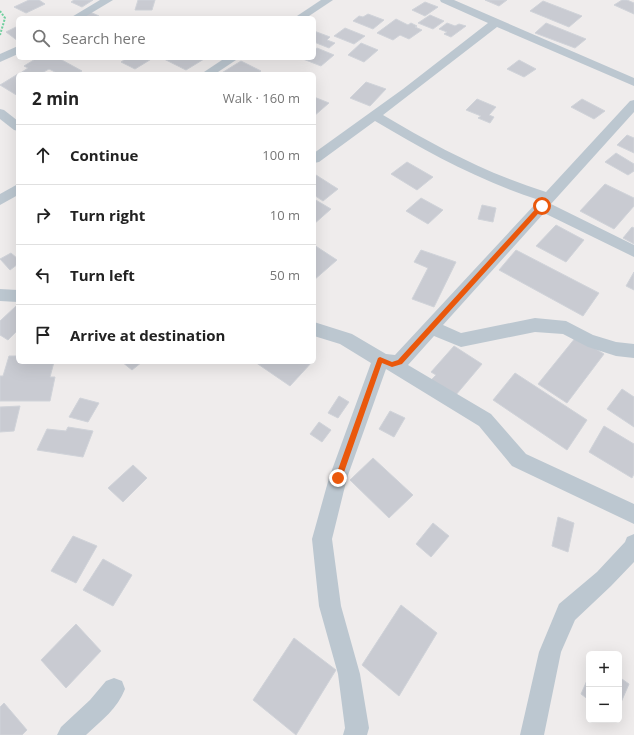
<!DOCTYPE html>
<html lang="en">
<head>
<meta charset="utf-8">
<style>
	:root { --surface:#fff; --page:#f2f2f2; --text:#222; --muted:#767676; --line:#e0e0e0 }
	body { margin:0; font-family:"Open Sans",sans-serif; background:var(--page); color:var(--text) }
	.controls { position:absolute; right:12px; bottom:12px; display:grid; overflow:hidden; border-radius:6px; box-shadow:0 4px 16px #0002 }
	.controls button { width:36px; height:36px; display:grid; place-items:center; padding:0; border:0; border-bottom:1px solid var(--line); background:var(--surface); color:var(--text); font:20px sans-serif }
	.stop { position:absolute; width:12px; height:12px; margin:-9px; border:3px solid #ea580c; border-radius:50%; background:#fff }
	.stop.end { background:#ea580c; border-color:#fff; box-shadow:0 1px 4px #0008 }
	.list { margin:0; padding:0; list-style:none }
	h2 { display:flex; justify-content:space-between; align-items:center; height:52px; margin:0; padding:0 16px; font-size:17px }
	h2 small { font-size:13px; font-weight:400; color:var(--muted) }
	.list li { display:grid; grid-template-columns:26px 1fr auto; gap:12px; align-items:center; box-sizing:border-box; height:60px; padding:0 16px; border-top:1px solid var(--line) }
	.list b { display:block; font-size:15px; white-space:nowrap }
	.list em { font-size:13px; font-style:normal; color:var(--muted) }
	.icon { flex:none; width:22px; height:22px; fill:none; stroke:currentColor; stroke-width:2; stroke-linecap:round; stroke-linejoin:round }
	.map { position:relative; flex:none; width:634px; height:735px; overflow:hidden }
	.search { position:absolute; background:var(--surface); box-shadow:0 4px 16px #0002; left:16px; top:16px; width:300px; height:44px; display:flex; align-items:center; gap:10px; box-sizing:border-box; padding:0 14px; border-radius:6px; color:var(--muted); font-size:15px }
	.panel { position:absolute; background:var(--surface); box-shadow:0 4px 16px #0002; left:16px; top:72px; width:300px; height:292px; border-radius:6px }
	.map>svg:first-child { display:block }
	.building { fill:#c9cbd2; stroke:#d0d3d9 }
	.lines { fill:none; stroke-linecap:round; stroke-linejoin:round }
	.path { stroke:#6fcf9e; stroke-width:2; stroke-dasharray:2 1.5; stroke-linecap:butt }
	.minor { fill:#bcc7d0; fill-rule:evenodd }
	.route { fill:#ea580c }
</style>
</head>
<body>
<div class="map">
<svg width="634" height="735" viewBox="0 0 634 735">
	<rect width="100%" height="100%" fill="#efecec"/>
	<g class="building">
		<polygon points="29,0 39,0 45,4 26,13 14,7"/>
		<polygon points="74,0 93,0 82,7 71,2"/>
		<polygon points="138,0 155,0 152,10 135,10"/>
		<polygon points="485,0 507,0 499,6"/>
		<polygon points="622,0 627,0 634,3 634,14 614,5"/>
		<polygon points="543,1 582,16 569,27 530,11"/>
		<polygon points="425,2 438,7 425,16 412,10"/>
		<polygon points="90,12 99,16 96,18 81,18"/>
		<polygon points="368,14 384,20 373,29 353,21 359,16 363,17"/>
		<polygon points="430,15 444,21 433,29 418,23"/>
		<polygon points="396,19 408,25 411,23 417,26 415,27 422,30 409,39 400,35 393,40 377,33"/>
		<polygon points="447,23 455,26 459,24 466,26 451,37 444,34 447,32 439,29"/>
		<polygon points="546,23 586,39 575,48 535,33"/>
		<polygon points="18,26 18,41 6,32"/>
		<polygon points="345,28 365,36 354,44 334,36"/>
		<polygon points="314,31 330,37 327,40 335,43 329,48 314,42"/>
		<polygon points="361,43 378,50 364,62 348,55"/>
		<polygon points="317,48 334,55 321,66 303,59 314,58 314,50"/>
		<polygon points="37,58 61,58 60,59 82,71 76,74 59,74 49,69 40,74 19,74 28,68 24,66"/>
		<polygon points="127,58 153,58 135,69 121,62"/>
		<polygon points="162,58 202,58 204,59 186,70"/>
		<polygon points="519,60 536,69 524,77 507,69"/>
		<polygon points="241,61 261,71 257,74 220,74"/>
		<polygon points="18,74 18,96 0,85"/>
		<polygon points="366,82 386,89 370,106 350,98"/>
		<polygon points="314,97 329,103 314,116"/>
		<polygon points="477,99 496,107 489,115 494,117 490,123 478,118 481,116 466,110"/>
		<polygon points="582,99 605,111 594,119 571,107"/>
		<polygon points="627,135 634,138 634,153 617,145"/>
		<polygon points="616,153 634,164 634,171 628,175 605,162"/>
		<polygon points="407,162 433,177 417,190 391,174"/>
		<polygon points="316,175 338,189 323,201 314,195 314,176"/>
		<polygon points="605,184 634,198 634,206 614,229 580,211"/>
		<polygon points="421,198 443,210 428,224 406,211"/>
		<polygon points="314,199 331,209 314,224"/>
		<polygon points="482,205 496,208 493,222 478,219"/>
		<polygon points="556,225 584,240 566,262 536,246"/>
		<polygon points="632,227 634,228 634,244 623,238"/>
		<polygon points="314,245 337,260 314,280"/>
		<polygon points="421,250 456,262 434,307 412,299 428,268 414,262"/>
		<polygon points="516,250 599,293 583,316 499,270"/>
		<polygon points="11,253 18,259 18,264 10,270 0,259"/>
		<polygon points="634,272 634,290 626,286"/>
		<polygon points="16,306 18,308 18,330 8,340 0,335 0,321"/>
		<polygon points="576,337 604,354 567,403 538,384"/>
		<polygon points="454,346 482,364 455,396 431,380 436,375 431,372"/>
		<polygon points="9,356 18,356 18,362 54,362 50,377 55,377 50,401 0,401 0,376 3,376"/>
		<polygon points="122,362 142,362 132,370"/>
		<polygon points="255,362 312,362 290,386"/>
		<polygon points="515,373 587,420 567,450 493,400"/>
		<polygon points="622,389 634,397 634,427 607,409"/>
		<polygon points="339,396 349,402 338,418 328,413"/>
		<polygon points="80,398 99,403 88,422 69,417"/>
		<polygon points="20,406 14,431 0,432 0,407"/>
		<polygon points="390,411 405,418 394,437 379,429"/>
		<polygon points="319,422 331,430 322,442 310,434"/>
		<polygon points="604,426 634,444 634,474 632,478 589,452"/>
		<polygon points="68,427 93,431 83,457 37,450 47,429 66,431"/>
		<polygon points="373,458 413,495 389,518 350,480"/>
		<polygon points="133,465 147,478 123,502 108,488"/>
		<polygon points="558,517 574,523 568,552 552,546"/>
		<polygon points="433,523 449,536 431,557 416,544"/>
		<polygon points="73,536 97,546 76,583 51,571"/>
		<polygon points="103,559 132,575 113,606 83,590"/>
		<polygon points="401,605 437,633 399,696 362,665"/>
		<polygon points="76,624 101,651 66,688 41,660"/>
		<polygon points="294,638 336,670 296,735 253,700"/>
		<polygon points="589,676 589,700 581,694"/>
		<polygon points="619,677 629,684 619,707"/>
		<polygon points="4,703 27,730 22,735 0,735 0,707"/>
	</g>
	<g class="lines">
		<polyline class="path" points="0,11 5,18 0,35"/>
		<g class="minor">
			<polygon points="100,0 113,0 83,18 70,18"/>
			<polygon points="321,0 333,0 306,18 294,18"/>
			<path d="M 440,0 L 454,0 L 634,78 L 634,86 L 497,27 L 383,115 C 435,146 488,174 546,192 L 630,101 L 634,100 L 634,112 L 551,204 L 634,245 L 634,257 L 544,213 L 443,325 L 461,333 L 535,318 L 566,321 L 593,335 L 616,342 L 634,344 L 634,358 L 616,356 L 588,347 L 563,334 L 535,332 L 461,347 L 434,336 L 408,365 L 491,414 L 526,454 L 634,504 L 634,524 L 512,466 L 479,426 L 386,369 L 347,478 L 332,539 L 341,606 L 360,674 L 369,728 L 367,735 L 343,735 L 345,728 L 338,674 L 319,606 L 312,539 L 329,478 L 371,363 L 340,344 L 314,336 L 314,322 L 352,334 L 386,354 L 395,355 L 539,200 C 480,181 427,152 375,121 L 319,162 L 314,163 L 314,153 L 403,89 L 488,23 L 441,2 Z"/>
			<polygon points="18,46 18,54 0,62 0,54"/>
			<polygon points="225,58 239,58 215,74 201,74"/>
			<polygon points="0,109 4,110 18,121 18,131 14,130 0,119"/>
			<polygon points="18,184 18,195 0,205 0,194"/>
			<polygon points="0,289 18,290 18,302 0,301"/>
			<polygon points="634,534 634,562 611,586 575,620 561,652 544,735 520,735 539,652 559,604 597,572 625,542 627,537"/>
			<path d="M 114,678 L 122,681 L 125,689 C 118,708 101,721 86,735 L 57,735 L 61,727 L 90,700 L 106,681 Z"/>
		</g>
	</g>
	<polygon class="route" points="540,204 545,206 402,364 392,367 382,363 342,478 341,481 336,481 335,478 378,358 380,357 392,362 398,360"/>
</svg>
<div class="controls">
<button>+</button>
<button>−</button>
</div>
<div class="stop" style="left:542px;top:206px"></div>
<div class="stop end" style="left:338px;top:478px"></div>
<div class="search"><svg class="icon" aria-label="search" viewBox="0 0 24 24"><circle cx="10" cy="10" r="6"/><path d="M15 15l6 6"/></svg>Search here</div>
<section class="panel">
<h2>2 min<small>Walk · 160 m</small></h2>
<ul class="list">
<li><svg class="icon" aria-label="ahead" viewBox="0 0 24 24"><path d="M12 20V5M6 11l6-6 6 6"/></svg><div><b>Continue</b></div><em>100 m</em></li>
<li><svg class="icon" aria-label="right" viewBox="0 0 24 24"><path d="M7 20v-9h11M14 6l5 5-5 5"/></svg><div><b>Turn right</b></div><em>10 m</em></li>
<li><svg class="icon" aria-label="left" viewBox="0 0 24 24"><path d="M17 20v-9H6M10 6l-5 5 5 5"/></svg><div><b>Turn left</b></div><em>50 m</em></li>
<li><svg class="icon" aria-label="arrive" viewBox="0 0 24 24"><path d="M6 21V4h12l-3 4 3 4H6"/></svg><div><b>Arrive at destination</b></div></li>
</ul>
</section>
</div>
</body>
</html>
